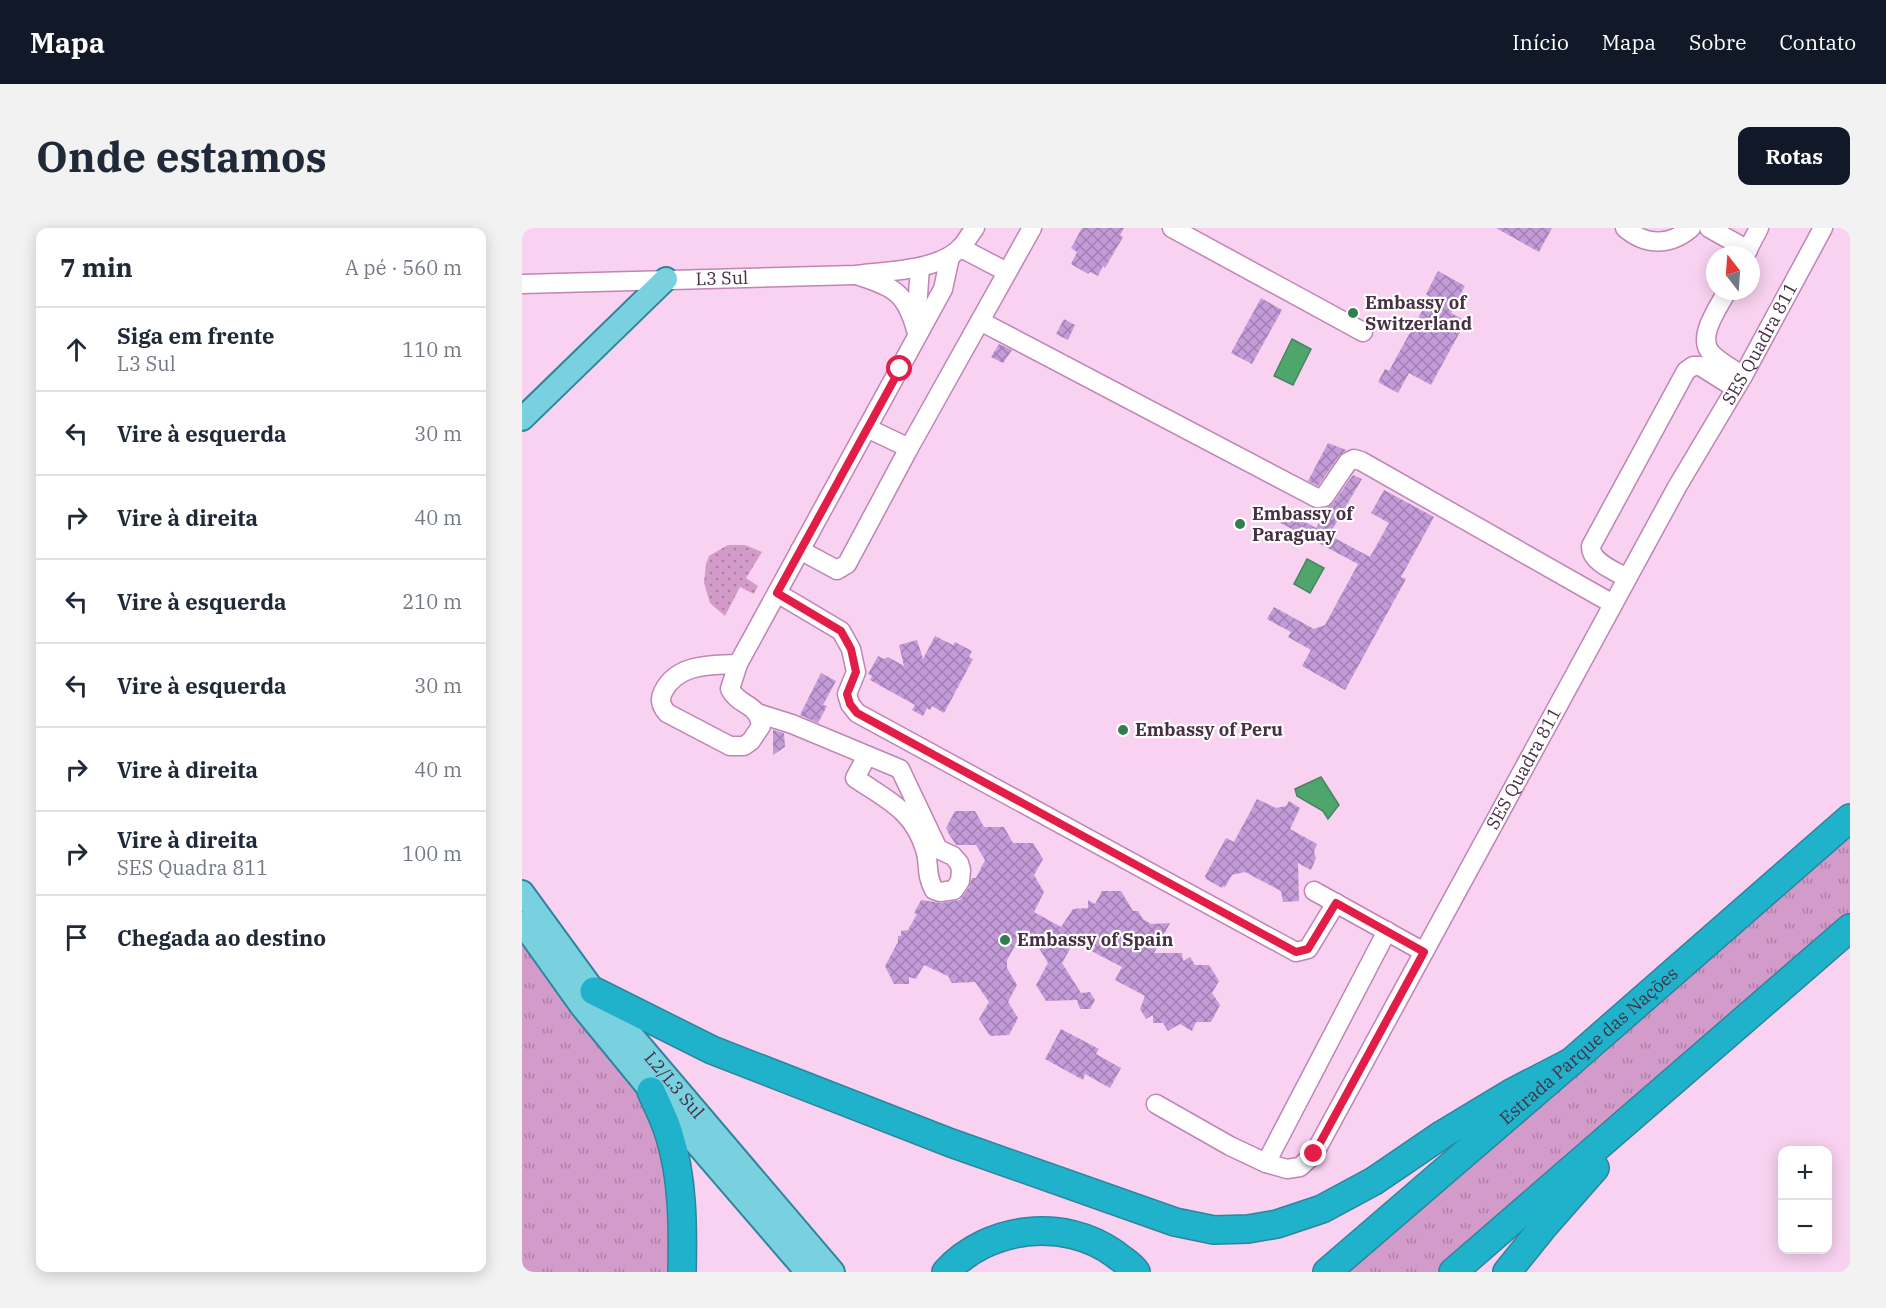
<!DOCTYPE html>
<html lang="pt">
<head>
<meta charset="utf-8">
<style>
	:root { --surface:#fff; --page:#f2f2f3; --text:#1f2937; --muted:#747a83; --line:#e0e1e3; --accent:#111827 }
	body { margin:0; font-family:"IBM Plex Serif",serif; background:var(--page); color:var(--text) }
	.controls { position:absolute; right:18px; bottom:18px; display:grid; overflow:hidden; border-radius:12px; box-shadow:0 3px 15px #0003 }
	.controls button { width:54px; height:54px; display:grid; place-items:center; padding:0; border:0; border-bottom:2px solid var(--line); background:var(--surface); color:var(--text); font:30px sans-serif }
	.compass { position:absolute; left:1184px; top:18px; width:54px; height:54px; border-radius:50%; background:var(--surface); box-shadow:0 3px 15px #0003; rotate:343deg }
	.stop { position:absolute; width:18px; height:18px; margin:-14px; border:4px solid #e11d48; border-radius:50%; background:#fff }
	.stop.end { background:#e11d48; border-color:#fff; box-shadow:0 2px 6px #0008 }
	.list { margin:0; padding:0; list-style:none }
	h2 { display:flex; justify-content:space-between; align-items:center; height:78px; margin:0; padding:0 24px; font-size:26px }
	h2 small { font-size:20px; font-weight:400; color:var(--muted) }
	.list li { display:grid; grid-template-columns:39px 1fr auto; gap:18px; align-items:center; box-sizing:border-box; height:84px; padding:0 24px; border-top:2px solid var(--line) }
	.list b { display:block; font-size:22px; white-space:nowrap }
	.list p { margin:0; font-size:20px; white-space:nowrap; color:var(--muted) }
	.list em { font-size:20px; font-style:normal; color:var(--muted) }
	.icon { flex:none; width:33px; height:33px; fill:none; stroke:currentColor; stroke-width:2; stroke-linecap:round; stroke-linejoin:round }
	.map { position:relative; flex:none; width:1328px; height:1044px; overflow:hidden; border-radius:12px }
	header { display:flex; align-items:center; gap:36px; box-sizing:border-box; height:84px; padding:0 30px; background:var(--accent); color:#fff }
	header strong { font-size:28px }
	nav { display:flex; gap:33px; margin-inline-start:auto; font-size:21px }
	.intro { display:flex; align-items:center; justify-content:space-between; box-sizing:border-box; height:144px; padding:0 36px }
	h1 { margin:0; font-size:42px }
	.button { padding:15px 27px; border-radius:12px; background:var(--accent); color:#fff; font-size:21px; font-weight:700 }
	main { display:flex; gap:36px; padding:0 36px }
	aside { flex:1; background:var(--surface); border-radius:12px; box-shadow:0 3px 15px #0003 }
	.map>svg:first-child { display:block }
	.grass { fill:url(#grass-tufts) }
	.park { fill:url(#park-dots) }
	.water { fill:#4ea66c; stroke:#4c8260; stroke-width:1.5 }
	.building { fill:url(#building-cross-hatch) }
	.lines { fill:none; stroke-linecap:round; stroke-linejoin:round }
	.minor-casing { stroke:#bf85b5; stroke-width:21 }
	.major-casing { stroke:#2e849c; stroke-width:26 }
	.highway-casing { stroke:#2e849c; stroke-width:30 }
	.minor { stroke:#fff; stroke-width:18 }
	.major { stroke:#79d1e0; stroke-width:22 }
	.highway { stroke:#20b2cb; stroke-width:27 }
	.route { stroke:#e11d48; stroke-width:8 }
	.poi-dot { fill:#307d4d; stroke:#fff; stroke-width:2 }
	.labels { text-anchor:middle; stroke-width:4.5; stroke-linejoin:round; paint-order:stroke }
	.street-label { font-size:18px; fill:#482f44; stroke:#fff }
	.poi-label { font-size:18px; font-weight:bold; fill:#482f44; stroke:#fff; text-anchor:start }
</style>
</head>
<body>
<header>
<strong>Mapa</strong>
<nav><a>Início</a><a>Mapa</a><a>Sobre</a><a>Contato</a></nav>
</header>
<div class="intro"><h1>Onde estamos</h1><a class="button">Rotas</a></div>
<main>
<aside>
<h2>7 min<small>A pé · 560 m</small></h2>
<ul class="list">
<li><svg class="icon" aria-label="ahead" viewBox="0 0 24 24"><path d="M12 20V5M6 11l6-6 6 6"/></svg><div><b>Siga em frente</b><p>L3 Sul</p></div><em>110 m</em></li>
<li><svg class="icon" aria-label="left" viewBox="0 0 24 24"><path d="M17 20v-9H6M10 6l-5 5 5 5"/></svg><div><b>Vire à esquerda</b></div><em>30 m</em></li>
<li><svg class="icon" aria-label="right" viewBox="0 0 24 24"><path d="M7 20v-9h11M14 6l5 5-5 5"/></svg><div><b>Vire à direita</b></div><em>40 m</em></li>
<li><svg class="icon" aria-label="left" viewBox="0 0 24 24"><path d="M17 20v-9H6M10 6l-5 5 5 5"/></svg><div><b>Vire à esquerda</b></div><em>210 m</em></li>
<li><svg class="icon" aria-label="left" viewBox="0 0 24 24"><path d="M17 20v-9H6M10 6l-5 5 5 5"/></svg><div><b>Vire à esquerda</b></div><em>30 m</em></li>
<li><svg class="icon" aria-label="right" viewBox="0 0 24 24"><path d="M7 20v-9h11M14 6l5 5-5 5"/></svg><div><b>Vire à direita</b></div><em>40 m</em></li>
<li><svg class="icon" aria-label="right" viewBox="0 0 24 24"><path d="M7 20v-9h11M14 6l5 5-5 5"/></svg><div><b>Vire à direita</b><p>SES Quadra 811</p></div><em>100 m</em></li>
<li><svg class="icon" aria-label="arrive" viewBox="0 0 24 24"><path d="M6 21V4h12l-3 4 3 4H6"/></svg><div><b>Chegada ao destino</b></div></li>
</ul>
</aside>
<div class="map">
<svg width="1328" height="1044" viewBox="0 0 1328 1044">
	<defs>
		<pattern id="grass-tufts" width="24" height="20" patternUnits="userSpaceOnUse" patternTransform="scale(1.5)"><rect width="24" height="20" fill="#d39bc9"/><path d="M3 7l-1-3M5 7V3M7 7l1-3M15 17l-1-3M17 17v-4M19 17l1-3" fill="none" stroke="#ad7fa5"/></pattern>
		<pattern id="park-dots" width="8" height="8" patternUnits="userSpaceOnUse" patternTransform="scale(1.5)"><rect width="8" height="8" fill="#d39bc9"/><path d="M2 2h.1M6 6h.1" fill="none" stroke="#ad7fa5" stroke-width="1.8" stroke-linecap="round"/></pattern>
		<pattern id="building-cross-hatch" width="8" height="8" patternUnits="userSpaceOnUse" patternTransform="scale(1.5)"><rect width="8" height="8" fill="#c29bd8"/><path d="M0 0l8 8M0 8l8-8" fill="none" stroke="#a07fb1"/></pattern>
	</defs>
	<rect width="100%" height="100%" fill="#f8d2f0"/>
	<g class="grass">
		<polygon points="1328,609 1328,685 1283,728 915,1044 827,1044"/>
		<polygon points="0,691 129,863 160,1044 0,1044"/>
	</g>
	<polygon class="park" points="206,317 223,317 240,324 224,350 236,358 232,366 218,359 203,388 188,375 182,355 184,336 187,328"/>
	<g class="water">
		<polygon points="770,111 789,121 771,157 752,148"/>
		<polygon points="785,331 802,340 788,365 772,356"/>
		<polygon points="799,549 817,577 806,591 801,583 775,568 773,561"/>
	</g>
	<g class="building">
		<polygon points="560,0 602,0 598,7 601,9 583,40 581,38 576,48 568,44 566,46 549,36 555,24 549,20"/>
		<polygon points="974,0 1030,0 1017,24"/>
		<polygon points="916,43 943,58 929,85 944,93 909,157 887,145 876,165 856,154 863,141 867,143 891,99 908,69 904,66"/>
		<polygon points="739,70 760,82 730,136 709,125"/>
		<polygon points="542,91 553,97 546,112 534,106"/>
		<polygon points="477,116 490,122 481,135 469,129"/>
		<polygon points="806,215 824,222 817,228 796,258 786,253"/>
		<polygon points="831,247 840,251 807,307 848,329 867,295 849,285 862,262 912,289 879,349 884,351 823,462 780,438 789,422 766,409 769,404 745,391 752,379 792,401 803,397 836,336 753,292 759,281 794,300 806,279 811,275"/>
		<polygon points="413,408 431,417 433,414 450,423 447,429 451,431 422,485 410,478 408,482 405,480 401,488 390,482 393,477 348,452 350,448 346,446 356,428 362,431 366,429 382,438 377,417 395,412 401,431"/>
		<polygon points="299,445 314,453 301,477 305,478 296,495 278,487"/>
		<polygon points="251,502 262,505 263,519 251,527"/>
		<polygon points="735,571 754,580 764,578 767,573 778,580 768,601 795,616 792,624 794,630 789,642 776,635 777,673 761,674 759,663 723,644 710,647 703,659 701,658 700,660 684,651 683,648 704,610 712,614"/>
		<polygon points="433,583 453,583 462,599 482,599 491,615 511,615 521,631 512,647 522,664 512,684 539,699 551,681 566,680 566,672 573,676 580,663 599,663 611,683 616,683 621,691 629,696 648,695 632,725 660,725 661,733 668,729 673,737 687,737 697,753 690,765 698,777 689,794 674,794 670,803 658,796 646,803 641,795 631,795 631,787 624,791 618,781 623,768 593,752 600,739 552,714 540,735 559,765 568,764 573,772 568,781 558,781 555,772 524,773 514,757 526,735 514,715 494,716 485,732 485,740 495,757 486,774 496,790 487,807 468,808 457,791 467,774 453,754 430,755 426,748 402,737 394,751 387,749 387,756 372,756 363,738 376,714 376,708 379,708 379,703 386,702 395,686 392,685 399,672 419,675 438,672 447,659 450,650 454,650 463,632 454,617 434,617 427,606 424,600"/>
		<polygon points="539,801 577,821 574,826 599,840 588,860 563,846 561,852 523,831"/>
	</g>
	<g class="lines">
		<g class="minor-casing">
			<g id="minor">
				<polyline points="650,0 841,104"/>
				<path d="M 1103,0 C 1124,18 1148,18 1169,0"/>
				<polyline points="1187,0 1226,22"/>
				<polyline points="439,20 485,44"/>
				<polyline points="1223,27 1237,0"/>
				<path d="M 337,48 C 372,59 384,65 394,102"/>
				<path id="s1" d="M 0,56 L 333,47 C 363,43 418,43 439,19 C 444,14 448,6 453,0"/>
				<path d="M 1205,63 C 1197,79 1174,109 1189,125 C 1197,134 1211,141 1221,148"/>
				<polyline points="458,93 795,270 802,269 826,234 832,231 839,233 1091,376"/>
				<polyline points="394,96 398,39"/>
				<polyline points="345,200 387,220 510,0"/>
				<polyline points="278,322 315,342 325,336 387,220"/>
				<path d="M 1105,350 C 1093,343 1068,334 1069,318 L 1164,143 L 1171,138 L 1178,138 L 1213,160"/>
				<polyline points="255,365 319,403 329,421 334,444 325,466 328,476 335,485 774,724 786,721 814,675"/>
				<path d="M 216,436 C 190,437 155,435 141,464 C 137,472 139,478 145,485 L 208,518 L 222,518 L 229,513 L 239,498 C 236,474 217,479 208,461 L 216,436 L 421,61 L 428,29"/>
				<path d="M 235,485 L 270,496 L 378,541 L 416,621 L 431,628 L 437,635 L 439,642 L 438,653 L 432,662 L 418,664 L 412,662 C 403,645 408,637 403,621 C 391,582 365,572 333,550 L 345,528"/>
				<polyline points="792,663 902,724"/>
				<path id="s2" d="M 634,876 L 708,918 L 744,935 L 765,941 L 778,939 L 792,926 L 1155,259 L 1221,148 L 1301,0"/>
				<polyline points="744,935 865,703"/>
			</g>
		</g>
		<g class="major-casing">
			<g id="major">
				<polyline points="0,191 144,51"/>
				<path id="s3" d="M 0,664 L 72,763 L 311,1044"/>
				<polyline points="0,695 60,779 129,863 285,1044"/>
			</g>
		</g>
		<g class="highway-casing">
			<g id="highway">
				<polyline points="72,763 190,822 429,915 653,994 692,1002 726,1001 755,996 800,981 852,953 921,906 989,865 1049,834"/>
				<path d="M 129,863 C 135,877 143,892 147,906 C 161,950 161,998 160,1044"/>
				<path d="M 424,1044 C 466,998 542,989 593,1026 C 600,1032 609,1036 614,1044"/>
				<path id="s4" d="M 805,1044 L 1049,834 L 1328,590"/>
				<polyline points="931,1044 1328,700"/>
				<polyline points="985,1044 1022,998 1073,940"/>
			</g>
		</g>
		<use href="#minor" class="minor"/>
		<use href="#major" class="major"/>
		<use href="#highway" class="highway"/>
	</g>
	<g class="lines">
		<polyline class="route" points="378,141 255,365 319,403 329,421 334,444 325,466 328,476 335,485 774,724 786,721 814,675 902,724 792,926"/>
	</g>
	<g class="poi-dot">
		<circle cx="831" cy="85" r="6"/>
		<circle cx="718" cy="296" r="6"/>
		<circle cx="601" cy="502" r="6"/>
		<circle cx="483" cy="712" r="6"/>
	</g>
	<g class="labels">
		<g class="street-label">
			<text dy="6" stroke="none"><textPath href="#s1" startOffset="200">L3 Sul</textPath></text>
			<text dy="6" stroke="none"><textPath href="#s2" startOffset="1104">SES Quadra 811</textPath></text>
			<text dy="6" stroke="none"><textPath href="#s2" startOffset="618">SES Quadra 811</textPath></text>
			<text dy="6" stroke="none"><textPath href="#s4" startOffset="346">Estrada Parque das Nações</textPath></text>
			<text dy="6" stroke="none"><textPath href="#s3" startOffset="246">L2/L3 Sul</textPath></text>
		</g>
		<g class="poi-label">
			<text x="843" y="81">Embassy of<tspan x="843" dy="21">Switzerland</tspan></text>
			<text x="730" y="292">Embassy of<tspan x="730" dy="21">Paraguay</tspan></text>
			<text x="613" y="508">Embassy of Peru</text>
			<text x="495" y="718">Embassy of Spain</text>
		</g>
	</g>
</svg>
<div class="controls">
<button>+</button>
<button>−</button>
</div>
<svg class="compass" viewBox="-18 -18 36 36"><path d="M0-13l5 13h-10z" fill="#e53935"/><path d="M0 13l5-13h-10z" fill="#747a83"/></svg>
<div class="stop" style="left:378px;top:141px"></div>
<div class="stop end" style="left:792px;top:926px"></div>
</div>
</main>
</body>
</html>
